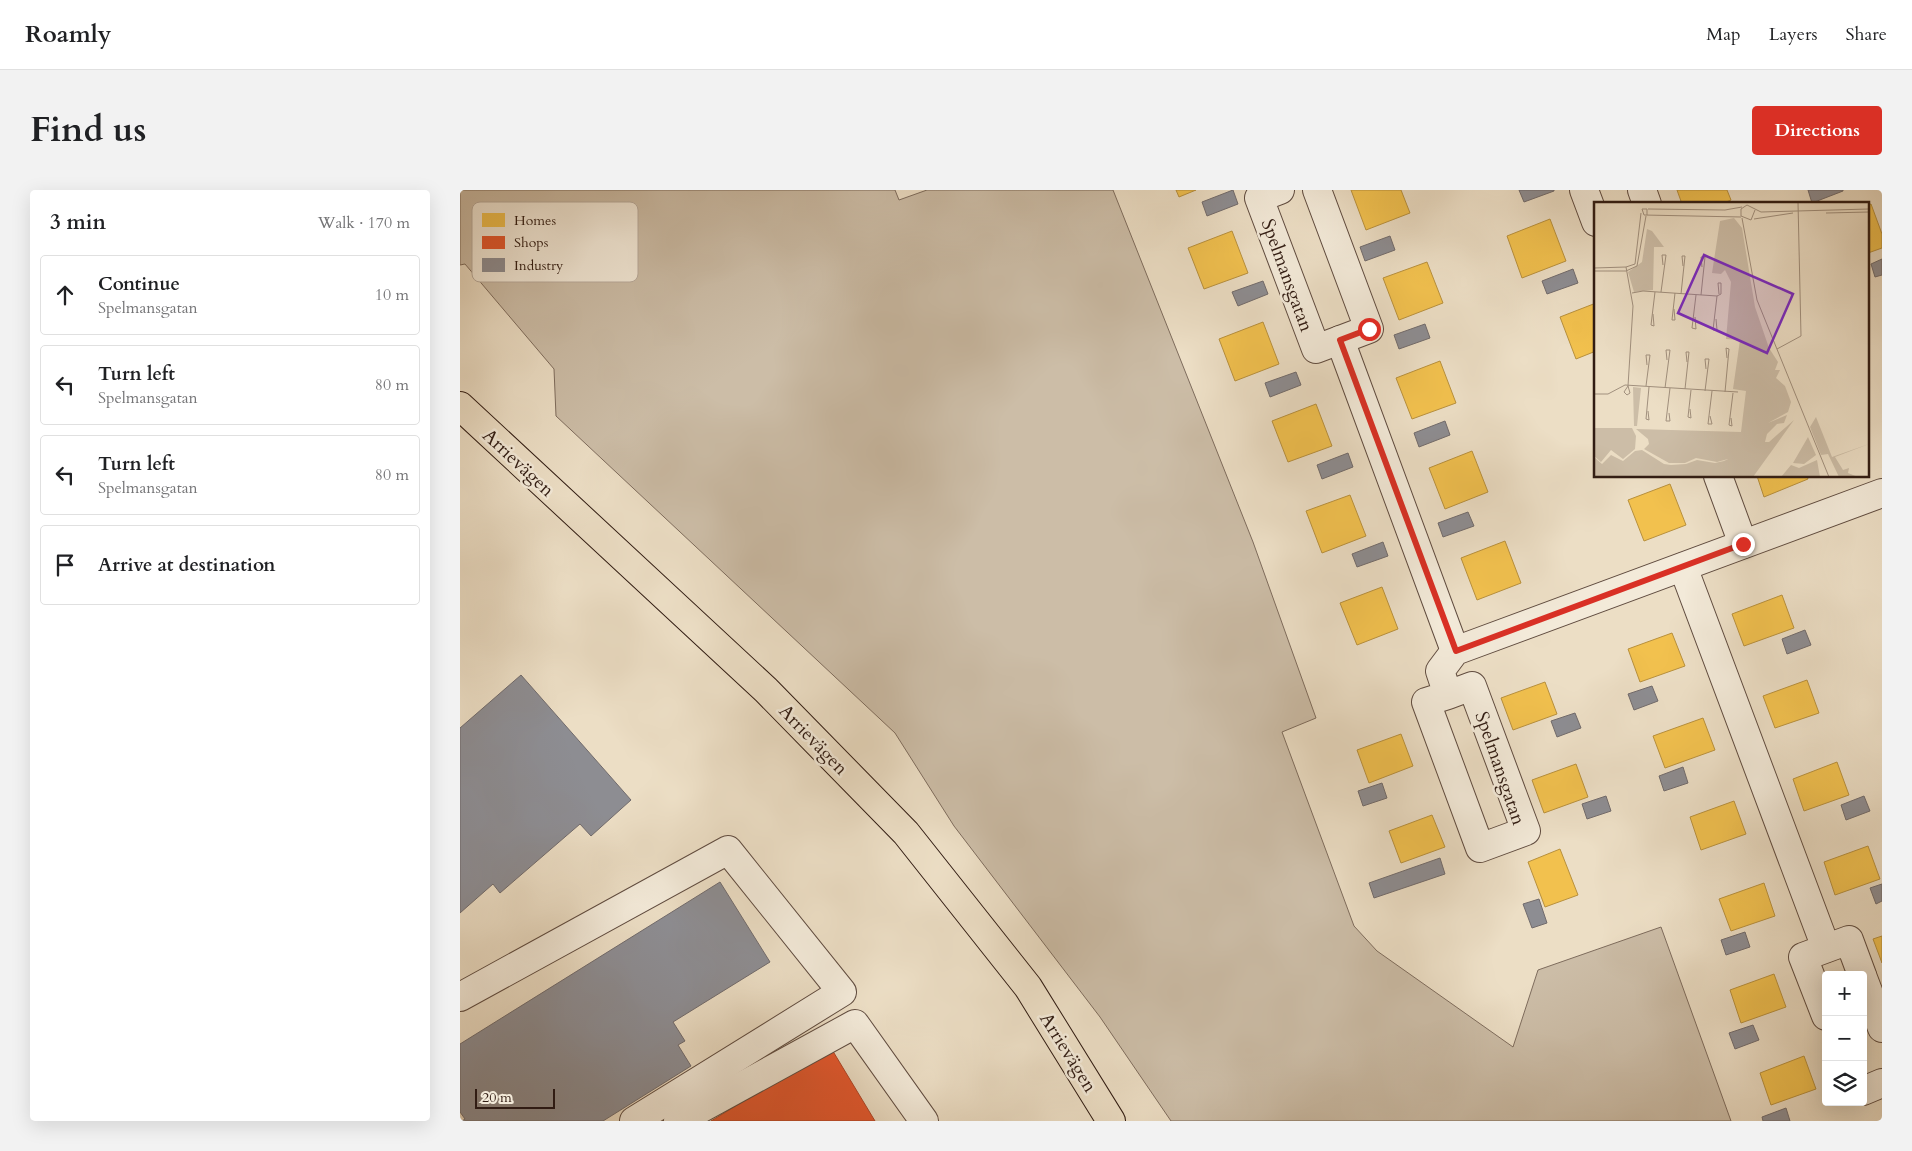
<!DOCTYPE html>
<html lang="en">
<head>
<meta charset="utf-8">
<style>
	:root { --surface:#fff; --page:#f2f2f2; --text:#202124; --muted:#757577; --line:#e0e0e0; --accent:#d93025 }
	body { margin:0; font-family:Cardo,serif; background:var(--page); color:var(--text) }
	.controls { position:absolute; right:15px; bottom:15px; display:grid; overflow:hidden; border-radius:5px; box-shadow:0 5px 20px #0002 }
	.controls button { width:45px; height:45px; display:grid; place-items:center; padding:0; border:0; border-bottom:1px solid var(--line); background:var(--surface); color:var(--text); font:25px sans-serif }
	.scale { position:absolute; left:15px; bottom:12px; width:80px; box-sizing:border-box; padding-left:5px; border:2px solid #311c13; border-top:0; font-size:14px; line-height:18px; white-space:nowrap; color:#311c13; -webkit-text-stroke:4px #f3ead9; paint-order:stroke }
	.stop { position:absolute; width:15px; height:15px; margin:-11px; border:4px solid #d93025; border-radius:50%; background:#fff }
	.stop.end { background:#d93025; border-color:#fff; box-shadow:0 1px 5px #0008 }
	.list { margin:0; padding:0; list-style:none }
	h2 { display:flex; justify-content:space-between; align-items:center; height:65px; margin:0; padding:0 20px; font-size:21px }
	h2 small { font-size:16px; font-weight:400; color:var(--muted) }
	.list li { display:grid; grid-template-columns:32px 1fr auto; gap:15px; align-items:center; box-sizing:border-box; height:80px; margin:0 10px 10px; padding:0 10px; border:1px solid var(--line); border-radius:5px }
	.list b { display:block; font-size:19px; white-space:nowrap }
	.list p { margin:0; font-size:16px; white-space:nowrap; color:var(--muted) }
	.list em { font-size:16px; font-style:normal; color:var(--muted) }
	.icon { flex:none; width:28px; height:28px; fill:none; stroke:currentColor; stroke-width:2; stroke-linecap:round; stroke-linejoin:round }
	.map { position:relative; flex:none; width:1422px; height:931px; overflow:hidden; border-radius:5px }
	header { display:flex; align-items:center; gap:30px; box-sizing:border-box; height:70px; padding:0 25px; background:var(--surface); border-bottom:1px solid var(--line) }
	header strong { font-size:24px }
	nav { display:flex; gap:28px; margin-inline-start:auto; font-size:18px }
	.intro { display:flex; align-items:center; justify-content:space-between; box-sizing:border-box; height:120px; padding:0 30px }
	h1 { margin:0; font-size:35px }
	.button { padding:12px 22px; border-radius:5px; background:var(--accent); color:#fff; font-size:18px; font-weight:700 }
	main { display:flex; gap:30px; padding:0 30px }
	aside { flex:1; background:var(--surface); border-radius:5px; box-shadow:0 5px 20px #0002 }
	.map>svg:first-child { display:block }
	.green { fill:#ccbda7; stroke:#7e6c5d }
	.homes { fill:#f2c14e; stroke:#b8903c }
	.shops { fill:#e4572e; stroke:#ae4526 }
	.industry { fill:#8d8d92; stroke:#716b6c }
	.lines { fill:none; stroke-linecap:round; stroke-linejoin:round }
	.minor-casing { stroke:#604c40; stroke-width:30 }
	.major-casing { stroke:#311c13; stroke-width:30 }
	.minor { stroke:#f3ead9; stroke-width:28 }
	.major { stroke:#ecdec5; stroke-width:28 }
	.route { stroke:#d93025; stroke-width:6 }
	.labels { text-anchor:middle; stroke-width:5; stroke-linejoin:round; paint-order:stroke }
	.street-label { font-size:19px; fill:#311c13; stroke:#f3ead9 }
	.inset-road { fill:none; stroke:#a1907e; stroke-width:1 }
	.view { fill:#7b2cbf; fill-opacity:0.15; stroke:#7b2cbf; stroke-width:2.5 }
	.inset-edge { fill:none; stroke:#311c13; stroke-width:2.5 }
	.key { fill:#f3ead9; stroke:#b9ac9e; stroke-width:1 }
	.key-label { font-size:14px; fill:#311c13 }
</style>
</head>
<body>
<header>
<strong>Roamly</strong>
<nav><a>Map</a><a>Layers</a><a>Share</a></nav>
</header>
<div class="intro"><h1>Find us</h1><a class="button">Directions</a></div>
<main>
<aside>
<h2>3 min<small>Walk · 170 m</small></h2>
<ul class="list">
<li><svg class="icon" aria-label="ahead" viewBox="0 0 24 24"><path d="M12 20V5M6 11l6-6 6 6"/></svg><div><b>Continue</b><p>Spelmansgatan</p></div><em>10 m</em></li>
<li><svg class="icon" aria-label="left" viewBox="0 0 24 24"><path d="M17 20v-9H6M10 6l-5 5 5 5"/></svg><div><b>Turn left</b><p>Spelmansgatan</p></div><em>80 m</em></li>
<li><svg class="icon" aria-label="left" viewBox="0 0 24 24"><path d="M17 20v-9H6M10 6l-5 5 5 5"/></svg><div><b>Turn left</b><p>Spelmansgatan</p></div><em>80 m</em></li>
<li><svg class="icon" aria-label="arrive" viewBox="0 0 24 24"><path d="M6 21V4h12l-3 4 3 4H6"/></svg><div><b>Arrive at destination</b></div></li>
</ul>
</aside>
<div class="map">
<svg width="1422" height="931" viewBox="0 0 1422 931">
	<rect width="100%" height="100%" fill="#ecdec5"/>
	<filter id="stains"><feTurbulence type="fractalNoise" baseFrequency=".004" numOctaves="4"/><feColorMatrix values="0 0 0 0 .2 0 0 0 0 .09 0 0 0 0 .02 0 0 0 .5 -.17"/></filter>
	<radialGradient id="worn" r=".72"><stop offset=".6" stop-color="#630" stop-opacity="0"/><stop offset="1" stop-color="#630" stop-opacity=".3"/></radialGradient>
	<polygon class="green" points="0,0 435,0 439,10 467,0 653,0 793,352 856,528 822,542 894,736 917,761 1053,857 1078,780 1201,737 1271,931 711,931 640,827 494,636 435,543 96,226 94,179 5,74 0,75"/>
	<g class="homes">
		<polygon points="716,0 736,0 719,7"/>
		<polygon points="891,0 941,0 950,23 906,40"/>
		<polygon points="1217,0 1267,0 1271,10 1261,14 1222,14"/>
		<polygon points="1411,14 1422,44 1422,58 1408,63 1408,15"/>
		<polygon points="1090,29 1106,71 1062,88 1047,46"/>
		<polygon points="772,41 788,83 744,99 728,58"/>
		<polygon points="967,72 983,113 939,130 923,88"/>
		<polygon points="1136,113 1136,161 1116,169 1100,127"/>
		<polygon points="803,132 819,174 775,191 759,149"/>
		<polygon points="980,171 996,213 952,229 936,188"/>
		<polygon points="856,214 872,256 828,272 812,231"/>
		<polygon points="1012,261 1028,302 985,319 969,278"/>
		<polygon points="1297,286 1347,286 1348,289 1304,307"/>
		<polygon points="1210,294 1226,335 1184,351 1168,310"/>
		<polygon points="890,305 906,346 862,363 846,321"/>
		<polygon points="1045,351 1061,393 1017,410 1001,368"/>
		<polygon points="922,397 938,439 897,455 880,413"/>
		<polygon points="1322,405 1334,438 1284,456 1272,424"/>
		<polygon points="1212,443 1225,476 1180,492 1168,459"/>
		<polygon points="1347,490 1359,523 1315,538 1303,506"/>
		<polygon points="1085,492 1097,524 1053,540 1041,508"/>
		<polygon points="1243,528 1255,560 1205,578 1193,546"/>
		<polygon points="941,544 953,576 909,593 897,560"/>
		<polygon points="1377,572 1389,605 1344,621 1333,589"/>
		<polygon points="1116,574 1128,607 1084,623 1072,590"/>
		<polygon points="1274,611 1286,644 1241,660 1230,627"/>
		<polygon points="972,625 985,657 941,673 929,641"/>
		<polygon points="1408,656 1420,689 1375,705 1364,672"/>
		<polygon points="1100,659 1118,705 1085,717 1068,672"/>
		<polygon points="1304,693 1315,726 1271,741 1259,709"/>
		<polygon points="1422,746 1422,773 1413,749"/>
		<polygon points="1314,784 1326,817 1281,833 1270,800"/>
		<polygon points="1344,866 1356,899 1311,915 1300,883"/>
	</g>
	<polygon class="shops" points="371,858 415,931 251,931"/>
	<g class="industry">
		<polygon points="773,0 778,14 747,26 742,12"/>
		<polygon points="1059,0 1094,0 1094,1 1064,12"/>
		<polygon points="1348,0 1383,0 1383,1 1352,13"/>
		<polygon points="930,46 935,60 905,71 900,57"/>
		<polygon points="1422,69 1422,85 1415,87 1411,74"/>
		<polygon points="1113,79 1118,93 1087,104 1082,91"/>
		<polygon points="803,91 808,104 778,116 772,102"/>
		<polygon points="965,134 970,148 939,159 934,145"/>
		<polygon points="836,182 841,195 810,207 805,193"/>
		<polygon points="985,231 990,245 959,257 954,243"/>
		<polygon points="888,263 893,277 862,289 857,275"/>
		<polygon points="1008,322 1014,336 983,347 978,333"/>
		<polygon points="923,352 928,366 897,377 892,364"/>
		<polygon points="1345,440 1351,455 1327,464 1322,449"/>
		<polygon points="61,485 171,610 131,646 120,634 40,703 33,694 0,723 0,538"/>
		<polygon points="1192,496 1198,511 1174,520 1168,504"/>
		<polygon points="1115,523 1121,538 1097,547 1091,531"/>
		<polygon points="1223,577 1228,593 1204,601 1199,586"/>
		<polygon points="922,593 927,608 903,616 898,601"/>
		<polygon points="1146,606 1151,621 1127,629 1122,614"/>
		<polygon points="1404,606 1410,621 1386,630 1381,615"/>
		<polygon points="980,668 985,684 914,708 909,693"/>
		<polygon points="260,692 310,772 213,832 225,851 218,855 231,876 143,931 2,931 5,929 0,922 0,854"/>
		<polygon points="1422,694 1422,711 1416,714 1410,698"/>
		<polygon points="1079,709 1087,733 1072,738 1063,714"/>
		<polygon points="1285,742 1290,757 1266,765 1261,750"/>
		<polygon points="1293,835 1299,850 1275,859 1269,843"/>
		<polygon points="1326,918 1330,931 1303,931 1302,927"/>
	</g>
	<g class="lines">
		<g class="minor-casing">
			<g id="minor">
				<polyline points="820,0 799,8 856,159 909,139 857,0"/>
				<polyline points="1124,0 1136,32"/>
				<polyline points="1182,0 1187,14"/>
				<polyline points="880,150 995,461"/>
				<polyline points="1258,286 1283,354"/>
				<polyline points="1223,377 1366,758"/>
				<polyline points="988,505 1012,496 1066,641 1020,658 966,512 988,505 980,481 995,461 1422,303"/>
				<polyline points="1403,788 1422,838"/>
				<polyline points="0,807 268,660 382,802 174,931"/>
				<polyline points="1366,826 1343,767 1389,750 1402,785"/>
				<polyline points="1403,901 1422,893"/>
				<polyline points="218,931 395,834 464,931"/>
			</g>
		</g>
		<g class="major-casing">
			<polyline id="major" points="0,216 306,500 446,643 568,797 651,931"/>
		</g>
		<use href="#minor" class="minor"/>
		<use href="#major" class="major"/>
	</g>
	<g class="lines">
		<polyline class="route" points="909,139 880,150 996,461 1283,354"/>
	</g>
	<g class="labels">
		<g class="street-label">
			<text transform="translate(828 85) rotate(70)" y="7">Spelmansgatan</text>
			<text transform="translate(59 272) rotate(43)" y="7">Arrievägen</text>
			<text transform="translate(354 549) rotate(46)" y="7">Arrievägen</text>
			<text transform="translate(1041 578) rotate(71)" y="7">Spelmansgatan</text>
			<text transform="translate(609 862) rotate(58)" y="7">Arrievägen</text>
		</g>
	</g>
	<g transform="translate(1134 12)">
		<rect width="275" height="275" fill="#ecdec5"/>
		<path d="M 140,16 L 148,26 L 161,105 L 175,146 L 184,160 L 181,168 L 186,168 L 182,176 L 191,184 L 197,200 L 194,210 L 174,221 L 193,213 L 190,221 L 183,222 L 173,232 L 171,240 L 175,240 L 200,218 L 159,275 L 0,275 L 0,255 L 8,262 L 17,253 L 29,259 L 41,249 L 48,248 L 70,262 L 77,263 L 92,262 L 103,258 L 121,261 L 130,259 L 134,257 L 123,260 L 102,256 L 91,261 L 75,261 L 50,247 L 55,242 L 54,237 L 42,227 L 147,230 L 152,189 L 139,187 L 146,138 L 132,137 L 137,80 L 131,68 L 127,72 L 118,71 L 126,19 ZM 53,27 L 58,29 L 70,45 L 60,45 L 59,88 L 40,90 L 34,70 L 48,60 ZM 39,185 L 47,186 L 43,224 L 40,224 ZM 222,215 L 238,255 L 275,242 L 241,255 L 249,268 L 255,266 L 254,271 L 264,275 L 245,275 L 234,252 L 227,253 L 216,225 ZM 0,226 L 38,226 L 42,234 L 41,247 L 29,257 L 17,248 L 7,260 L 0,254 ZM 214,235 L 222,253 L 210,262 L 199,261 ZM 223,258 L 226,275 L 187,275 L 197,263 L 205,266 Z" fill="#ccbda7"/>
		<path class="inset-road" d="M 54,7 L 131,8 L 148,5M 161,8 L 157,18 L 147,14 L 147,7 L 153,3 L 167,10 L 275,7M 232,11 L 275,10M 53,13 L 53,7 L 48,7 L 50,13 L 147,15M 148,16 L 163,98 L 235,275M 160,17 L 199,11M 32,65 L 39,104 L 34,184 L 30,190 L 33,193 L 36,191 L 34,184M 0,66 L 32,65 L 41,62 L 47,11M 0,69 L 32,69 L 43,64 L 52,14M 67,90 L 72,53 L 68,53 L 69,63M 38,91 L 49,89 L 123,94M 87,92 L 91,54 L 88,54 L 89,64M 107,93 L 111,55 L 107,55 L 108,65M 80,107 L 81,118 L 78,118 L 81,91M 59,112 L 60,124 L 57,123 L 61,90M 101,115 L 102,127 L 98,126 L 102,93M 122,117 L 123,128 L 119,128 L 123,94 L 127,92 L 127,81 L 124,81 L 125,92M 183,147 L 207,134 L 204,0M 52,184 L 56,153 L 52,153 L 53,163M 71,186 L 76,148 L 72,148 L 73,158M 91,187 L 95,150 L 92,150 L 93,160M 111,189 L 115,157 L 111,157 L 112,167M 131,190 L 135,147 L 132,146 L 133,156M 0,192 L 14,192 L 31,183 L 144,190M 96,207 L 97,216 L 94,215 L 97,188M 54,209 L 55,218 L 52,217 L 55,185M 75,211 L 76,219 L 72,219 L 76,186M 116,214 L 118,222 L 114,222 L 118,189M 137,216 L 138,224 L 135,223 L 139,191"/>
		<path class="view" d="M 110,53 L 199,92 L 173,151 L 84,111 Z"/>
		<rect width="275" height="275" class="inset-edge"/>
	</g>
	<rect x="12" y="12" width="166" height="80" rx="8" class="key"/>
	<rect x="22" y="23" width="23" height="14" fill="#f2c14e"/>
	<rect x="22" y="46" width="23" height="13" fill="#e4572e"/>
	<rect x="22" y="68" width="23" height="14" fill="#8d8d92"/>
	<g class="key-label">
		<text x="54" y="35">Homes</text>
		<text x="54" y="57">Shops</text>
		<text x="54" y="80">Industry</text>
	</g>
	<rect width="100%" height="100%" filter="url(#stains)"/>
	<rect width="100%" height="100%" fill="url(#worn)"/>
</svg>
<div class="controls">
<button>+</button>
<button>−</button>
<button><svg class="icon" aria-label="layers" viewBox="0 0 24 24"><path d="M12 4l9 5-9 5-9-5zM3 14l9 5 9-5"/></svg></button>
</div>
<div class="scale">20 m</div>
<div class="stop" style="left:909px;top:139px"></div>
<div class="stop end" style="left:1283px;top:354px"></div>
</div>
</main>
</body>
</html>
